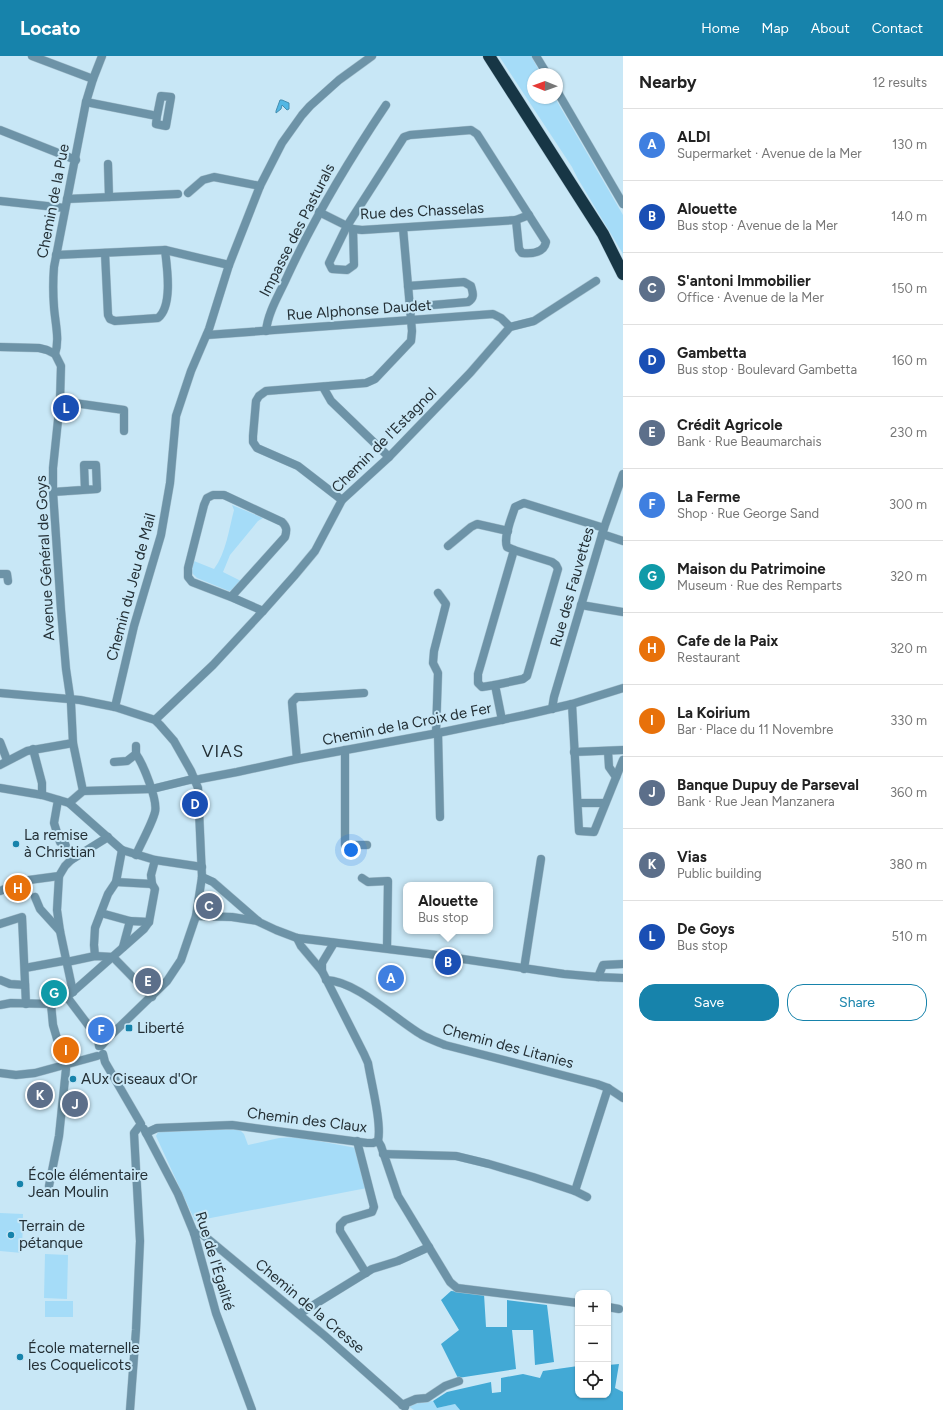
<!DOCTYPE html>
<html lang="en">
<head>
<meta charset="utf-8">
<style>
	:root { --surface:#fff; --page:#f6f6f6; --text:#222; --muted:#767676; --line:#e0e0e0; --accent:#1783ab }
	body { margin:0; font-family:Figtree,sans-serif; background:var(--page); color:var(--text) }
	.controls { position:absolute; right:12px; bottom:12px; display:grid; overflow:hidden; border-radius:8px; box-shadow:0 1px 3px #0004 }
	.controls button { width:36px; height:36px; display:grid; place-items:center; padding:0; border:0; border-bottom:1px solid var(--line); background:var(--surface); color:var(--text); font:20px sans-serif }
	.compass { position:absolute; left:527px; top:12px; width:36px; height:36px; border-radius:50%; background:var(--surface); box-shadow:0 1px 3px #0004; rotate:271deg }
	.you { position:absolute; left:351px; top:794px; width:14px; height:14px; margin:-10px; border:3px solid #fff; border-radius:50%; background:#1a73e8; box-shadow:0 0 0 6px #1a73e833 }
	.badge { display:grid; place-items:center; width:26px; height:26px; border-radius:50%; background:var(--accent); color:#fff; font-size:13px; font-weight:700 }
	.pin { position:absolute; translate:-50% -50%; border:2px solid #fff; box-shadow:0 1px 4px #0006 }
	.popup { position:absolute; left:403px; top:826px; width:90px; height:52px; box-sizing:border-box; display:grid; place-content:center; border-radius:8px; background:var(--surface); filter:drop-shadow(0 1px 3px #0005); font-size:13px; white-space:nowrap; color:var(--muted) }
	.popup b { font-size:15px; color:var(--text) }
	.popup::after { content:''; position:absolute; left:50%; top:100%; margin-left:-8px; border:8px solid transparent; border-top-color:var(--surface) }
	.list { margin:0; padding:0; list-style:none }
	h2 { display:flex; justify-content:space-between; align-items:center; height:52px; margin:0; padding:0 16px; font-size:17px }
	h2 small { font-size:13px; font-weight:400; color:var(--muted) }
	.list li { display:grid; grid-template-columns:26px 1fr auto; gap:12px; align-items:center; box-sizing:border-box; height:72px; padding:0 16px; border-top:1px solid var(--line) }
	.list b { display:block; font-size:15px; white-space:nowrap }
	.list p { margin:0; font-size:13px; white-space:nowrap; color:var(--muted) }
	.list em { font-size:13px; font-style:normal; color:var(--muted) }
	.actions { display:flex; gap:8px; padding:12px 16px }
	.actions a { flex:1; padding:9px 0; border:1px solid var(--accent); border-radius:16px; text-align:center; font-size:14px; color:var(--accent) }
	.actions .main { background:var(--accent); color:#fff }
	.icon { flex:none; width:22px; height:22px; fill:none; stroke:currentColor; stroke-width:2; stroke-linecap:round; stroke-linejoin:round }
	.map { position:relative; flex:none; width:623px; height:1354px; overflow:hidden }
	header { display:flex; align-items:center; gap:24px; box-sizing:border-box; height:56px; padding:0 20px; background:var(--accent); color:#fff }
	header strong { font-size:19px }
	nav { display:flex; gap:22px; margin-inline-start:auto; font-size:14px }
	main { display:flex }
	aside { flex:1; background:var(--surface) }
	.map>svg:first-child { display:block }
	.green { fill:#a5dcf8 }
	.forest { fill:#42a9d5 }
	.water { fill:#52b7e4; stroke:#448eb0 }
	.lines { fill:none; stroke-linecap:round; stroke-linejoin:round }
	.minor-casing { stroke:#a7c2d0; stroke-width:9 }
	.highway-casing { stroke:#a7c2d0; stroke-width:13 }
	.minor { stroke:#6d93a7; stroke-width:8 }
	.highway { stroke:#173645; stroke-width:12 }
	.poi-dot { fill:#1783ab; stroke:#c8e7f6; stroke-width:1.5 }
	.labels { text-anchor:middle; stroke-width:4; stroke-linejoin:round; paint-order:stroke }
	.street-label { font-size:15px; fill:#243036; stroke:#c8e7f6 }
	.poi-label { font-size:15px; fill:#243036; stroke:#c8e7f6; text-anchor:start }
	.quarter-label { font-size:17px; letter-spacing:1px; fill:#243036; stroke:#c8e7f6 }
</style>
</head>
<body>
<header>
<strong>Locato</strong>
<nav><a>Home</a><a>Map</a><a>About</a><a>Contact</a></nav>
</header>
<main>
<div class="map">
<svg width="623" height="1354" viewBox="0 0 623 1354">
	<rect width="100%" height="100%" fill="#c8e7f6"/>
	<g class="green">
		<polygon points="499,0 531,0 541,18 533,18 533,42 555,42 623,159 623,198 578,123 572,111"/>
		<path d="M 232,449 L 263,462 L 258,465 L 230,499 L 223,516 L 241,525 L 233,534 L 229,535 L 197,522 L 191,516 L 194,505 L 214,513 C 226,497 229,473 234,454 Z"/>
		<polygon points="239,1073 244,1078 248,1089 279,1082 297,1081 356,1092 367,1132 195,1165 156,1080 159,1074"/>
		<polygon points="0,1157 23,1158 22,1197 0,1195"/>
		<polygon points="45,1198 68,1199 67,1243 44,1242"/>
		<rect x="45" y="1245" width="28" height="16"/>
		<polygon points="433,1345 437,1352 455,1348 460,1354 414,1354 408,1350 418,1347"/>
	</g>
	<g class="forest">
		<polygon points="451,1235 484,1238 486,1271 507,1271 507,1244 547,1249 554,1306 535,1309 533,1274 512,1274 516,1313 458,1322 441,1288 459,1274 441,1244"/>
		<polygon points="619,1308 615,1332 623,1336 623,1354 460,1354 455,1348 437,1352 433,1345 447,1336 491,1326 492,1337 501,1336 501,1322 523,1318 540,1322 543,1315 578,1310 578,1339 608,1339 608,1309"/>
	</g>
	<polygon class="water" points="280,44 282,44 289,47 289,53 287,54 282,49 281,53 276,57 276,55"/>
	<g class="lines">
		<g class="minor-casing">
			<g id="minor">
				<polyline points="32,0 93,23"/>
				<polyline points="536,0 547,18"/>
				<polyline points="557,35 623,148"/>
				<polyline points="86,46 157,60 156,68 166,70 171,41 161,40 157,60"/>
				<polyline points="0,74 76,104"/>
				<polyline points="108,108 109,141"/>
				<polyline points="188,137 203,124 214,121 260,130"/>
				<polyline points="67,143 178,138"/>
				<polyline points="0,145 65,152"/>
				<polyline points="319,156 353,173 362,174 516,164 529,159"/>
				<path d="M 353,173 L 354,209 L 347,214 L 332,213 L 329,207 L 347,170 L 404,81 L 410,79 L 471,74 L 477,78 L 546,186 C 544,197 531,198 522,197 L 519,193 L 516,164"/>
				<path d="M 105,197 L 108,259 L 110,263 L 115,265 L 158,262 C 173,250 167,211 165,194"/>
				<polyline points="56,199 165,194 229,209"/>
				<path d="M 408,230 L 464,226 L 471,230 C 473,237 475,242 468,246 L 409,251"/>
				<path d="M 266,275 C 268,256 279,239 287,221 C 315,160 349,104 386,49"/>
				<polyline points="207,279 493,258 501,262 510,271"/>
				<polyline points="0,291 39,292 47,294 55,298 61,310 60,345 53,412 53,436 61,554 66,613 71,647 73,687 83,735"/>
				<path d="M 55,298 C 60,284 55,266 54,251 C 53,238 53,224 54,211 L 86,46 L 93,23 L 102,0"/>
				<polyline points="323,331 331,345 389,401"/>
				<polyline points="60,345 124,354 124,375"/>
				<polyline points="53,436 97,433 96,409 84,409 85,434"/>
				<polyline points="342,444 298,410 257,392 253,386 253,380 256,345 259,340 266,335 366,327 375,323 411,285 412,275 403,172"/>
				<polyline points="602,478 623,485"/>
				<polyline points="448,490 471,471 477,468 508,475"/>
				<polyline points="0,518 7,518 8,525"/>
				<path d="M 231,541 L 285,481 C 287,474 287,471 282,466 L 224,439 L 213,439 L 207,442 L 204,449 L 188,512 L 188,521 L 192,526 L 231,541 L 263,555"/>
				<polyline points="581,549 623,556"/>
				<polyline points="495,629 523,623 527,620 558,513 556,509 552,506 514,494"/>
				<polyline points="0,637 80,644 115,651 155,664 160,669 174,685 191,715 198,732 202,821 196,860 181,904 167,925 108,982 101,990"/>
				<polyline points="572,648 579,775 594,776 623,704"/>
				<polyline points="115,651 134,570 161,479 170,427 176,360 191,315 209,273 229,209 260,130 282,87 302,59 310,50 339,24 372,0"/>
				<polyline points="552,653 554,641 604,472 623,418"/>
				<polyline points="155,664 213,609 263,555 295,519 315,495 342,444 389,401 470,317 510,271 534,265 596,225"/>
				<path d="M 502,664 L 495,629 L 482,631 L 478,627 L 478,618 L 514,494 L 507,491 C 503,481 512,461 515,451 L 524,447 L 604,472"/>
				<polyline points="436,677 438,617 433,607 434,595 446,548 438,537"/>
				<polyline points="438,677 440,761"/>
				<polyline points="0,686 7,704"/>
				<polyline points="33,693 42,727 42,739"/>
				<polyline points="345,694 345,789 367,789"/>
				<polyline points="608,695 609,711 616,721"/>
				<polyline points="574,696 623,694"/>
				<polyline points="297,703 292,646 297,641 303,641 364,637"/>
				<polyline points="114,706 127,705 136,698 136,690"/>
				<polyline points="0,709 27,695 73,687"/>
				<polyline points="0,732 42,739 69,747 122,794 155,804 202,811"/>
				<polyline points="58,744 54,767 60,786 64,785 71,804"/>
				<polyline points="69,747 83,735 152,733 189,724 200,723 237,716 297,703 438,677 525,659 572,648 623,632"/>
				<polyline points="578,747 605,747"/>
				<path d="M 136,799 C 141,787 152,768 155,756 C 158,744 143,708 136,698"/>
				<polyline points="59,820 57,854 60,875 73,936"/>
				<polyline points="202,821 213,826 259,866 276,874 297,882 429,898 564,918 598,921 623,922"/>
				<polyline points="362,822 368,826 388,825 387,892"/>
				<polyline points="29,824 59,820 65,810 71,804 108,781"/>
				<polyline points="116,826 152,828"/>
				<polyline points="0,835 21,826"/>
				<polyline points="35,841 40,853 60,875"/>
				<polyline points="101,857 130,865 149,866"/>
				<polyline points="196,860 232,861 258,865"/>
				<polyline points="0,868 22,861 26,948"/>
				<polyline points="123,891 130,865"/>
				<polyline points="95,900 94,889 95,872 108,838 116,826 122,794"/>
				<polyline points="25,912 63,905 67,906 95,900 113,901 152,941"/>
				<polyline points="524,913 541,803"/>
				<polyline points="322,915 322,907 334,887"/>
				<polyline points="598,921 603,909 623,908"/>
				<polyline points="0,924 10,928 25,929"/>
				<path d="M 326,924 C 357,925 396,964 422,979 C 429,983 438,986 445,989 L 597,1028 L 608,1032 L 623,1042"/>
				<polyline points="67,941 98,982 99,990"/>
				<polyline points="0,949 11,947 51,948 67,941 144,873 149,866 155,833 152,828 151,819 155,804"/>
				<polyline points="103,998 105,1006 141,1068 134,1077 140,1185 136,1274 130,1354"/>
				<polyline points="0,1017 16,1019 35,1017 97,1000"/>
				<polyline points="144,1073 178,1138 194,1177 216,1257 252,1354"/>
				<path d="M 146,1077 L 157,1072 L 232,1069 L 367,1087 L 373,1087 L 378,1085 C 382,1068 371,1026 368,1007 L 364,998 L 322,915 L 301,890 L 297,882"/>
				<polyline points="357,1085 374,1151 372,1156 345,1164 340,1169 340,1175 366,1217"/>
				<polyline points="378,1085 381,1090 398,1140 450,1226 457,1232 578,1247"/>
				<polyline points="383,1098 456,1100 489,1108 533,1121 575,1135 587,1141"/>
				<polyline points="49,1130 59,1080 66,1013 53,969 51,948"/>
				<polyline points="575,1135 608,1032"/>
				<polyline points="194,1177 202,1178 325,1280 405,1351"/>
				<polyline points="608,1251 619,1253"/>
				<polyline points="299,1258 372,1213 398,1205 429,1191"/>
				<polyline points="402,1349 416,1343 427,1342 445,1330 459,1325"/>
			</g>
		</g>
		<g class="highway-casing">
			<polyline id="highway" points="489,0 603,178 623,218"/>
		</g>
		<use href="#minor" class="minor"/>
		<use href="#highway" class="highway"/>
	</g>
	<g class="poi-dot">
		<circle cx="16" cy="788" r="4"/>
		<rect x="125" y="968" width="8" height="8" rx="2"/>
		<circle cx="73" cy="1023" r="4"/>
		<circle cx="20" cy="1128" r="4"/>
		<circle cx="11" cy="1179" r="4"/>
		<circle cx="20" cy="1301" r="4"/>
	</g>
	<g class="labels">
		<g class="street-label">
			<text transform="translate(53 145) rotate(-79)" y="5">Chemin de la Pue</text>
			<text transform="translate(422 155) rotate(-3)" y="5">Rue des Chasselas</text>
			<text transform="translate(297 174) rotate(-63)" y="5">Impasse des Pasturals</text>
			<text transform="translate(359 254) rotate(-4)" y="5">Rue Alphonse Daudet</text>
			<text transform="translate(384 384) rotate(-45)" y="5">Chemin de l'Estagnol</text>
			<text transform="translate(45 502) rotate(-93)" y="5">Avenue Général de Goys</text>
			<text transform="translate(131 531) rotate(-75)" y="5">Chemin du Jeu de Mail</text>
			<text transform="translate(572 531) rotate(-74)" y="5">Rue des Fauvettes</text>
			<text transform="translate(407 668) rotate(-11)" y="5">Chemin de la Croix de Fer</text>
			<text transform="translate(508 990) rotate(15)" y="5">Chemin des Litanies</text>
			<text transform="translate(307 1064) rotate(7)" y="5">Chemin des Claux</text>
			<text transform="translate(215 1205) rotate(73)" y="5">Rue de l'Égalité</text>
			<text transform="translate(310 1250) rotate(40)" y="5">Chemin de la Cresse</text>
		</g>
		<g class="poi-label">
			<text x="24" y="784">La remise<tspan x="24" dy="17">à Christian</tspan></text>
			<text x="137" y="977">Liberté</text>
			<text x="81" y="1028">AUx Ciseaux d'Or</text>
			<text x="28" y="1124">École élémentaire<tspan x="28" dy="17">Jean Moulin</tspan></text>
			<text x="19" y="1175">Terrain de<tspan x="19" dy="17">pétanque</tspan></text>
			<text x="28" y="1297">École maternelle<tspan x="28" dy="17">les Coquelicots</tspan></text>
		</g>
		<g class="quarter-label">
			<text x="223" y="701">VIAS</text>
		</g>
	</g>
</svg>
<div class="controls">
<button>+</button>
<button>−</button>
<button><svg class="icon" aria-label="locate" viewBox="0 0 24 24"><circle cx="12" cy="12" r="6"/><path d="M12 2v4M12 18v4M2 12h4M18 12h4"/></svg></button>
</div>
<svg class="compass" viewBox="-18 -18 36 36"><path d="M0-13l5 13h-10z" fill="#e53935"/><path d="M0 13l5-13h-10z" fill="#767676"/></svg>
<div class="you"></div>
<div class="pin badge" style="left:391px;top:922px;background:#3f7fe0">A</div>
<div class="pin badge" style="left:448px;top:906px;background:#1a4fb4">B</div>
<div class="popup"><b>Alouette</b>Bus stop</div>
<div class="pin badge" style="left:209px;top:850px;background:#5c6f8a">C</div>
<div class="pin badge" style="left:195px;top:748px;background:#1a4fb4">D</div>
<div class="pin badge" style="left:148px;top:925px;background:#5c6f8a">E</div>
<div class="pin badge" style="left:101px;top:974px;background:#3f7fe0">F</div>
<div class="pin badge" style="left:54px;top:937px;background:#0f9aa8">G</div>
<div class="pin badge" style="left:18px;top:832px;background:#e8710a">H</div>
<div class="pin badge" style="left:66px;top:994px;background:#e8710a">I</div>
<div class="pin badge" style="left:75px;top:1048px;background:#5c6f8a">J</div>
<div class="pin badge" style="left:40px;top:1039px;background:#5c6f8a">K</div>
<div class="pin badge" style="left:66px;top:352px;background:#1a4fb4">L</div>
</div>
<aside>
<h2>Nearby<small>12 results</small></h2>
<ul class="list">
<li><span class="badge" style="background:#3f7fe0">A</span><div><b>ALDI</b><p>Supermarket · Avenue de la Mer</p></div><em>130 m</em></li>
<li><span class="badge" style="background:#1a4fb4">B</span><div><b>Alouette</b><p>Bus stop · Avenue de la Mer</p></div><em>140 m</em></li>
<li><span class="badge" style="background:#5c6f8a">C</span><div><b>S'antoni Immobilier</b><p>Office · Avenue de la Mer</p></div><em>150 m</em></li>
<li><span class="badge" style="background:#1a4fb4">D</span><div><b>Gambetta</b><p>Bus stop · Boulevard Gambetta</p></div><em>160 m</em></li>
<li><span class="badge" style="background:#5c6f8a">E</span><div><b>Crédit Agricole</b><p>Bank · Rue Beaumarchais</p></div><em>230 m</em></li>
<li><span class="badge" style="background:#3f7fe0">F</span><div><b>La Ferme</b><p>Shop · Rue George Sand</p></div><em>300 m</em></li>
<li><span class="badge" style="background:#0f9aa8">G</span><div><b>Maison du Patrimoine</b><p>Museum · Rue des Remparts</p></div><em>320 m</em></li>
<li><span class="badge" style="background:#e8710a">H</span><div><b>Cafe de la Paix</b><p>Restaurant</p></div><em>320 m</em></li>
<li><span class="badge" style="background:#e8710a">I</span><div><b>La Koirium</b><p>Bar · Place du 11 Novembre</p></div><em>330 m</em></li>
<li><span class="badge" style="background:#5c6f8a">J</span><div><b>Banque Dupuy de Parseval</b><p>Bank · Rue Jean Manzanera</p></div><em>360 m</em></li>
<li><span class="badge" style="background:#5c6f8a">K</span><div><b>Vias</b><p>Public building</p></div><em>380 m</em></li>
<li><span class="badge" style="background:#1a4fb4">L</span><div><b>De Goys</b><p>Bus stop</p></div><em>510 m</em></li>
</ul>
<div class="actions"><a class="main">Save</a><a>Share</a></div>
</aside>
</main>
</body>
</html>
